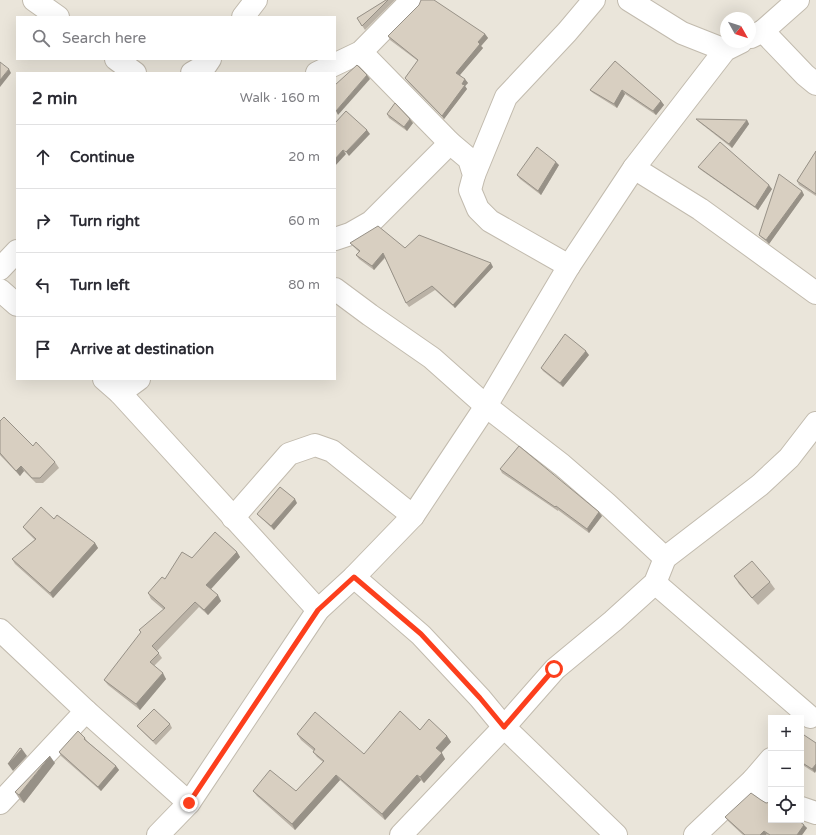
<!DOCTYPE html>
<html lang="en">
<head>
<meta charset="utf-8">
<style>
	:root { --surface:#fff; --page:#f2f2f3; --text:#2b2b33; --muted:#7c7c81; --line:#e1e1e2 }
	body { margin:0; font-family:"Varela Round",sans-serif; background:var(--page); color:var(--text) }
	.controls { position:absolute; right:12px; bottom:12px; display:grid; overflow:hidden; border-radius:0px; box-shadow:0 4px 16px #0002 }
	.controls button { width:36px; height:36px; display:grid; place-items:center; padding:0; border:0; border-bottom:1px solid var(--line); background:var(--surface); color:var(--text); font:20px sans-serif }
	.compass { position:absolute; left:720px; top:12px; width:36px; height:36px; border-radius:50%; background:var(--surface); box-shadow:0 4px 16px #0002; rotate:129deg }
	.stop { position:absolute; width:12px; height:12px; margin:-9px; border:3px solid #fc3f1d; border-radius:50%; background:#fff }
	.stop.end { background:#fc3f1d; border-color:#fff; box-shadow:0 1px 4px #0008 }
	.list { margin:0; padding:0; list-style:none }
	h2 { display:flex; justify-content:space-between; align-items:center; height:52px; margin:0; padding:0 16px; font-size:17px }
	h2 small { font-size:13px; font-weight:400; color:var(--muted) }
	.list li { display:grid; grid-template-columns:26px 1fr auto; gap:12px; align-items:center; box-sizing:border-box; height:64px; padding:0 16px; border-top:1px solid var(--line) }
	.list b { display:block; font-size:15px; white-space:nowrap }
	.list em { font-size:13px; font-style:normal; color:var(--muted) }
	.icon { flex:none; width:22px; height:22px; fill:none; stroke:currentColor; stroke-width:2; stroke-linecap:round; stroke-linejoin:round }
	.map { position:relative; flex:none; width:816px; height:835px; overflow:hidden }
	.search { position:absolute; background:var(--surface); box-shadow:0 4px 16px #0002; left:16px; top:16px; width:320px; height:44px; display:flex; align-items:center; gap:10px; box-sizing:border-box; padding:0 14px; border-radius:0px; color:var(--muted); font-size:15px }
	.panel { position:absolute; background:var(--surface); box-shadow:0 4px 16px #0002; left:16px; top:72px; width:320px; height:308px; border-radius:0px }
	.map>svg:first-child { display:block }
	.residential { fill:#eae5da; fill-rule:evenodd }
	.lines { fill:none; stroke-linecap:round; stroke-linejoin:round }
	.minor-casing { stroke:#c2bbae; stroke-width:24 }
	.minor { stroke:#fff; stroke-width:22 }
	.wall { fill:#bab2a6 }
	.shaded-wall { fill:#979187 }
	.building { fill:#d8cfc1; stroke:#979187 }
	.route { stroke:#fc3f1d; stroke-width:5 }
</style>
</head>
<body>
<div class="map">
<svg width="816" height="835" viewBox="0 0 816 835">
	<rect width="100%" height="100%" fill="#f6f3ec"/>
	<path class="residential" d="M 0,0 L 816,0 L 816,835 L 0,835 ZM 17,17 L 335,17 L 335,59 L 17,59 ZM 726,18 L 750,18 L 750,42 L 726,42 ZM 17,73 L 335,73 L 335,379 L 17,379 ZM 771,718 L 801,718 L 801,820 L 771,820 Z"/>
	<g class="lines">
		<g class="minor-casing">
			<g id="minor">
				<polyline points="34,0 58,17"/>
				<polyline points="629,0 682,33 725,50"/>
				<polyline points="243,17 256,0"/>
				<polyline points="763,31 805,75 816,84"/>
				<polyline points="751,37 763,31 798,0"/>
				<polyline points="361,52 450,143 469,159 474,175 470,190 478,209 490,221 569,266"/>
				<polyline points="116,59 135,73"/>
				<polyline points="192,73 206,65 210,59"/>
				<polyline points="317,73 361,52 412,0"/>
				<polyline points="634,168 700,209 816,293"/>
				<polyline points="474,175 506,97 567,32 594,0"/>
				<polyline points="335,239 350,234 371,222 450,143"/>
				<polyline points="0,269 17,251"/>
				<polyline points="335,289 370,315 432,358 486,406 562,465 606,503 665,558"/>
				<polyline points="0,290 17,305"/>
				<polyline points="104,379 120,393 318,610"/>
				<polyline points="120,393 139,379"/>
				<polyline points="233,518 289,454 315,445 332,451 413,516"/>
				<polyline points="354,577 421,635 480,698 504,727 616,835"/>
				<polyline points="655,583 810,717"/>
				<polyline points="0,630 86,711 189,803"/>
				<polyline points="753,780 771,794"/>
				<polyline points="0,803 86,711"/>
				<polyline points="801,808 816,813"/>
				<polyline points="158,835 189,803 318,610 354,577 413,516 486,406 569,266 634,168 725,50 741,42"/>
				<polyline points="401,835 504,727 555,669 613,621 655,583 665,558 760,485 789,458 816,423"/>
				<polyline points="695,835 753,780 771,759"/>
			</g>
		</g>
		<use href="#minor" class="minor"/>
	</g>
	<g class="wall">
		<polygon points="386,0 395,0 365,30 357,18"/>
		<polygon points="485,34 488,38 481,46 483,48 460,75 468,83 465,86 467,89 444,119 408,82 405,78 418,61 390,40 388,36"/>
		<polygon points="615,61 661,101 664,105 656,115 625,94 617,108 593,93 590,90"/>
		<polygon points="387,114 413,123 407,131 389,118"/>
		<polygon points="696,119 747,120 749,124 732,148 699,122"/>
		<polygon points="816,151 816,196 799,185 797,181"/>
		<polygon points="559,165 541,195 520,179 517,175"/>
		<polygon points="698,167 772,189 758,210 701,170"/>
		<polygon points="802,191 804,195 769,244 762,238 759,235"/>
		<polygon points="350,243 405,248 493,267 455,308 435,290 409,307 406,303 385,258 374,270 359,259 356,255 359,252"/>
		<polygon points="589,355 563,387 543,371 541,368"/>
		<polygon points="0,421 55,462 59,468 43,483 36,483 24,471 20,476 0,455"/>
		<polygon points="500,469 602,516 589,533 558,510 558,511 502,473"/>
		<polygon points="297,503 274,530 260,517 257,514"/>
		<polygon points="54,519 95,543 98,548 53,598 15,564 12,559 35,540 27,532 23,527"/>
		<polygon points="237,552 240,557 211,589 221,601 208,615 199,607 157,651 162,658 154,666 166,679 140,710 108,685 104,680 164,610 151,599 148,593 192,558"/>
		<polygon points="734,576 770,582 775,589 758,605 739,584"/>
		<polygon points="170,724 172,728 156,745 137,726"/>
		<polygon points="420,730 447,736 451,742 441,753 445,759 424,783 421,780 385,820 340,780 295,830 257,796 253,791 296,791 323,762 317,757 313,752 314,751 301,740 297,734 364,754"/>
		<polygon points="85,738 87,741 116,766 119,770 101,791 61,756 59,752"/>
		<polygon points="801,740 815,773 801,764"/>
		<polygon points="55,763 24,803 20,800 15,792"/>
		<polygon points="761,800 807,828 802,835 767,835 767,834 766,835 743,835 728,821 725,817"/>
	</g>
	<g class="shaded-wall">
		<polygon points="485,34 488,38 481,46 483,48 459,76 456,73 478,42"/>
		<polygon points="9,69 11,73 0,87 0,80"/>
		<polygon points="367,75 370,79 338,115 336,111"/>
		<polygon points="465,79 468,83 465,86 467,89 444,119 442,116 462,84"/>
		<polygon points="622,90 625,94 617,108 614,104"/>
		<polygon points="661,101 664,105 656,115 653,111"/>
		<polygon points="410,119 413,123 407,131 404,127"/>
		<polygon points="747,120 749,124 732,148 729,144"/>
		<polygon points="367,130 370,134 349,156 346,152"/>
		<polygon points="343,150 346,154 335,166 335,159"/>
		<polygon points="556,162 559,165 541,195 538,191"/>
		<polygon points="769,185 772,189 758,210 755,207"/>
		<polygon points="802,191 804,195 769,244 766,240"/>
		<polygon points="383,253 385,257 374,270 372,266"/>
		<polygon points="491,263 493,267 455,308 453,305"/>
		<polygon points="586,351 589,355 563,387 560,383"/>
		<polygon points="21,466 24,471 20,476 16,471"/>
		<polygon points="295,499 297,503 274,530 271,526"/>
		<polygon points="599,512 602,516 589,533 587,529"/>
		<polygon points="95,543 98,548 53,598 50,593"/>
		<polygon points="237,552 240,557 210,590 206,585"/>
		<polygon points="218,595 221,601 208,615 204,610"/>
		<polygon points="163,673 166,679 140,710 136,704"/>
		<polygon points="447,736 451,742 440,754 436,748"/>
		<polygon points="22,749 27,756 13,771 8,764"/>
		<polygon points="442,753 445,759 424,783 420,777"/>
		<polygon points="50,756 55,763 24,803 19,795"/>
		<polygon points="816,764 816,771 815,773 812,769"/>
		<polygon points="116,766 119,770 101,791 98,787"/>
		<polygon points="336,775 340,780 295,830 292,824"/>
		<polygon points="417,775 421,780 385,820 382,814"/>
		<polygon points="804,825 807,828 802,835 797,835"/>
		<polygon points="764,831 767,834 766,835 760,835"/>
	</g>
	<g class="building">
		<polygon points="386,0 388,0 362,26 357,18"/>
		<polygon points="421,0 434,0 485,34 478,42 480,44 456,73 465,79 462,84 465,85 442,116 405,78 418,60 388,36 419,5"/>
		<polygon points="615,61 661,101 653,111 622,90 614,104 590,90"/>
		<polygon points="0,62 9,69 0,80"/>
		<polygon points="357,65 367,75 336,111 335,111 335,85"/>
		<polygon points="395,103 410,119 404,127 387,114"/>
		<polygon points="346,111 367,130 346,152 343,150 335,159 335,123"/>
		<polygon points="696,119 747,120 729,144"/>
		<polygon points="720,142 769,185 755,207 698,167"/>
		<polygon points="537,147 556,162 538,191 517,175"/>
		<polygon points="816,151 816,194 797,181"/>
		<polygon points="779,174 802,191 766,240 759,235"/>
		<polygon points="378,226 405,248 419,235 491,263 453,305 432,286 406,303 383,253 372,266 356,255 360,251 350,243"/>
		<polygon points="565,334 586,351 560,383 541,368"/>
		<polygon points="4,417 33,446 36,442 55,462 40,478 32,478 21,466 16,471 0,453 0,421"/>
		<polygon points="519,446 599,512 587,529 556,506 555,507 500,469"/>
		<polygon points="280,487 295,499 271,526 257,514"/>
		<polygon points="41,507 54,519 57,515 95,543 50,593 12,559 36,539 23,527"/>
		<polygon points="215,532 237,552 206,585 218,595 204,610 195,602 152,646 159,653 150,662 163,673 136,704 104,680 141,632 139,630 165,608 148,593 162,577 165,579 182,552 192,558"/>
		<polygon points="752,561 770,582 752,598 734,576"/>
		<polygon points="154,709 170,724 153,741 137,726"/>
		<polygon points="400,711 420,730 429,719 447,736 436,748 442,753 420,777 417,775 382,814 336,775 292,824 253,791 270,770 296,791 324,761 313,752 315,749 297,734 315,712 364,754"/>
		<polygon points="78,731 85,738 84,739 116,766 98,787 59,752"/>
		<polygon points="804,735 816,743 816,764 812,769 801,762 801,740"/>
		<polygon points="20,748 22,749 8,764"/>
		<polygon points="50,756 19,795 15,792"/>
		<polygon points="751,793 761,800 766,803 771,802 771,820 798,820 804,825 797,835 770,835 764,831 760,835 745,835 725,817"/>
	</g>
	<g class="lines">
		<polyline class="route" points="189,803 318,610 354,577 421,634 480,698 504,727 554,669"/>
	</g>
</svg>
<div class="controls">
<button>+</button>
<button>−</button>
<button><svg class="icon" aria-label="locate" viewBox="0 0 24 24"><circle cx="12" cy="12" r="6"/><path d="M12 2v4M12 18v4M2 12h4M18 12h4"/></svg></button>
</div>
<svg class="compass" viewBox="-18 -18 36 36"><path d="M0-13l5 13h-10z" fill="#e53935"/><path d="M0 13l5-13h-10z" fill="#7c7c81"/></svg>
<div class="stop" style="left:554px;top:669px"></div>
<div class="stop end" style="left:189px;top:803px"></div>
<div class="search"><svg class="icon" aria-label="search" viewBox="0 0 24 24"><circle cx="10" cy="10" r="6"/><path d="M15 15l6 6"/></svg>Search here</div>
<section class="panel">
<h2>2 min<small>Walk · 160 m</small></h2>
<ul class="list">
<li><svg class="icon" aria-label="ahead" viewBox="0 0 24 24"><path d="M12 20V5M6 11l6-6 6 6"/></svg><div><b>Continue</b></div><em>20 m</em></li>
<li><svg class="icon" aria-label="right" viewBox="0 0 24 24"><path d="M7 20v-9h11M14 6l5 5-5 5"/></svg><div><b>Turn right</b></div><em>60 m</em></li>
<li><svg class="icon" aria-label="left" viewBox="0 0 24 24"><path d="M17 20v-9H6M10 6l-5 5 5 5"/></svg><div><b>Turn left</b></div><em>80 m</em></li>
<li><svg class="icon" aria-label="arrive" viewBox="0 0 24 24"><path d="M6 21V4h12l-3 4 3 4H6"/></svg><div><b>Arrive at destination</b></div></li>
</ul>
</section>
</div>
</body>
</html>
